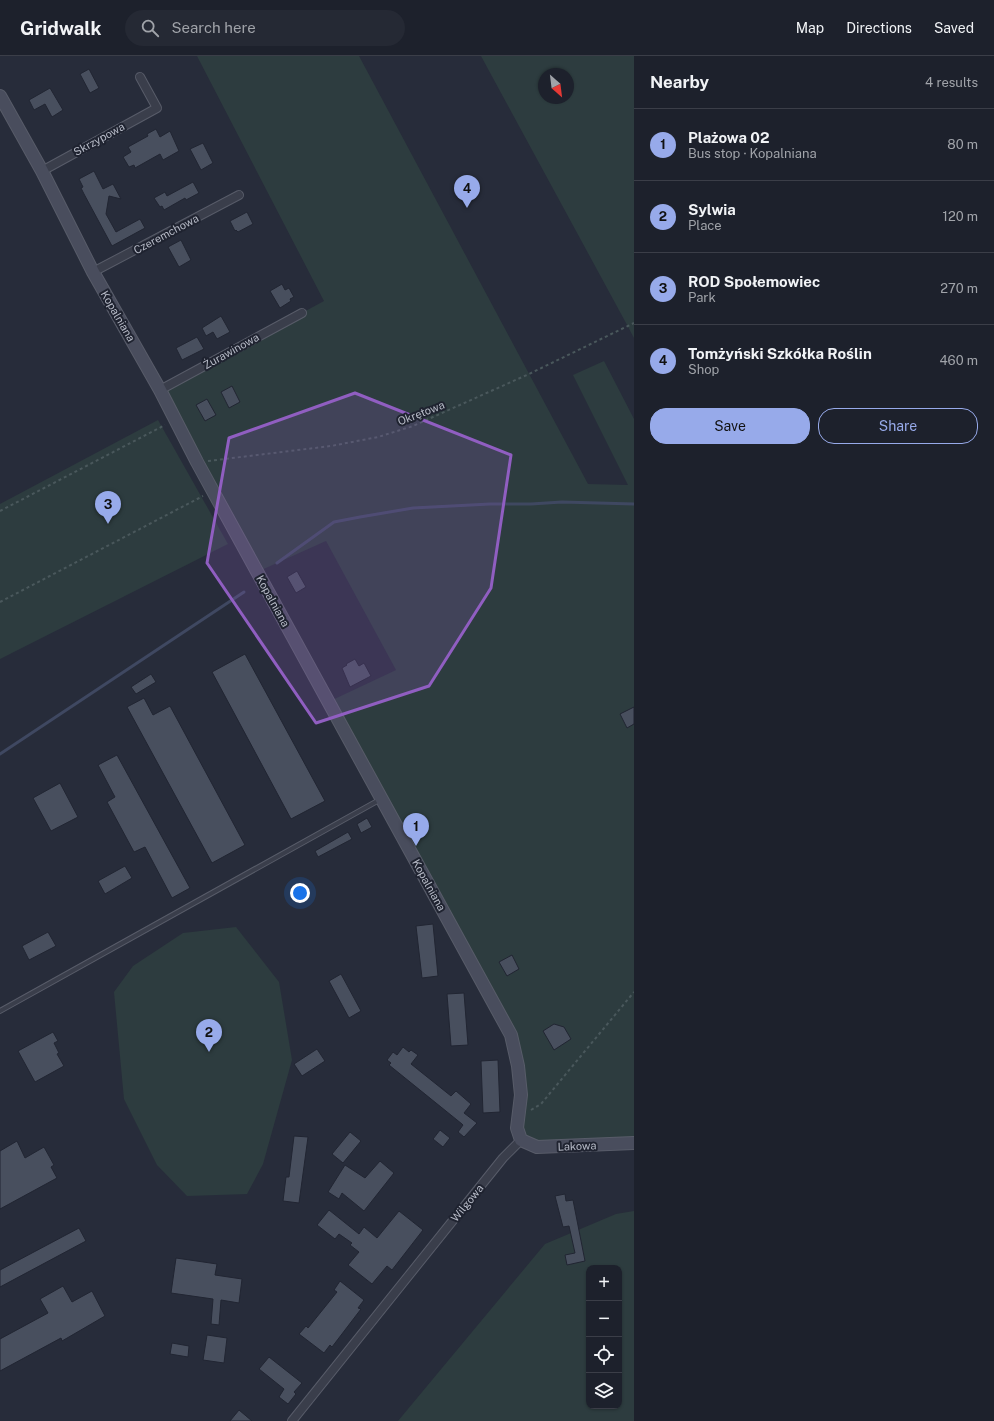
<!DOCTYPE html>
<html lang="en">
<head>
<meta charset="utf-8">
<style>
	:root { --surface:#1d212c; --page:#252934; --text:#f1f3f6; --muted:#a0a3a9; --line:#3b3e48; --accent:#97aaea }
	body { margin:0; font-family:"Public Sans",sans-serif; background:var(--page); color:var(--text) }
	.controls { position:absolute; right:12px; bottom:12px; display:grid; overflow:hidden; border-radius:8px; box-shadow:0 1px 3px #0004 }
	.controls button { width:36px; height:36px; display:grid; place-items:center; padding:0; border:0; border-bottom:1px solid var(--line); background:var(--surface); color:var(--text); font:20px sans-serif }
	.compass { position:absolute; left:538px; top:12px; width:36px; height:36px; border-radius:50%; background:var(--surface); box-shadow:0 1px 3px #0004; rotate:152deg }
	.you { position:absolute; left:300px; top:837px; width:14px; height:14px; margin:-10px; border:3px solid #fff; border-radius:50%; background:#1a73e8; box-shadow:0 0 0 6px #1a73e833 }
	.badge { display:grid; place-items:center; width:26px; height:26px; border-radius:50%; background:var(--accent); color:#111; font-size:13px; font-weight:700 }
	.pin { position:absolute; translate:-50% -33px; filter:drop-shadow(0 1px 2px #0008) }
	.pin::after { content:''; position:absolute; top:21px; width:14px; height:12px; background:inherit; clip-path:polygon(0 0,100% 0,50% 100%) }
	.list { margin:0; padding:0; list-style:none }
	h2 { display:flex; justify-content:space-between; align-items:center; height:52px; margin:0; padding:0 16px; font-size:17px }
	h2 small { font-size:13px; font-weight:400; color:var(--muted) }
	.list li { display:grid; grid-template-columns:26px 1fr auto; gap:12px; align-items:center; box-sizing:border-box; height:72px; padding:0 16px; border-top:1px solid var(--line) }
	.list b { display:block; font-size:15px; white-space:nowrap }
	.list p { margin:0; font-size:13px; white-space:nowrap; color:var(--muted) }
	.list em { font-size:13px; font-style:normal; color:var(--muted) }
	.actions { display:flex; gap:8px; padding:12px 16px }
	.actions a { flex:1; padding:9px 0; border:1px solid var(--accent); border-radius:16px; text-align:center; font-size:14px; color:var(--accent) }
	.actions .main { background:var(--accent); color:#111 }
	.icon { flex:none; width:22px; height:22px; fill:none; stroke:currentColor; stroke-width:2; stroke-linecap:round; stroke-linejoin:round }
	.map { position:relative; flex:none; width:634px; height:1365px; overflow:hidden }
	header { display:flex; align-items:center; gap:24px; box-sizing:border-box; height:56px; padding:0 20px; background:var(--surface); border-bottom:1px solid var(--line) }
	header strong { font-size:19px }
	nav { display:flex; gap:22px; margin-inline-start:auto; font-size:14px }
	.search { width:280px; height:36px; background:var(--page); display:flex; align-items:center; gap:10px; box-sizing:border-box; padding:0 14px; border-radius:22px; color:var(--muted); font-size:15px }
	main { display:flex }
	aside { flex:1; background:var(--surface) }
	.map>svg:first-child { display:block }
	.green { fill:#2d3c3f; fill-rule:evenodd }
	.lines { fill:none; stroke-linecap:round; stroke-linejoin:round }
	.stream { stroke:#3f4861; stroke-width:3 }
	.building { fill:#484f5e; stroke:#212532 }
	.lane-casing { stroke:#585c69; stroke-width:6 }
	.street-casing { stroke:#585c69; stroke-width:10 }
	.secondary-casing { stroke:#585c69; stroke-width:14 }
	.path { stroke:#4a585c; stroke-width:2; stroke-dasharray:3 3; stroke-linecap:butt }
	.lane { stroke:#3a3e4b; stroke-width:4 }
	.street { stroke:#3a3e4b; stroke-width:8 }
	.secondary { stroke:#494d5d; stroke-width:12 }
	.marked { fill:#905ec1; fill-opacity:0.2; stroke:#905ec1; stroke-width:3; stroke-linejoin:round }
	.labels { text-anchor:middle; stroke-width:4; stroke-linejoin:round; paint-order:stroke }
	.street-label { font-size:11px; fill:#b6bac6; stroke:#1f2330 }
</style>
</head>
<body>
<header>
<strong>Gridwalk</strong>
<div class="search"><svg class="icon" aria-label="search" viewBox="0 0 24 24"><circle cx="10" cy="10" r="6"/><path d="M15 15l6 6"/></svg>Search here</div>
<nav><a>Map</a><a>Directions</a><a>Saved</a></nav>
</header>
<main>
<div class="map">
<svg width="634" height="1365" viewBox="0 0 634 1365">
	<rect width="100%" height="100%" fill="#272c3a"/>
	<g class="green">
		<polygon points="197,0 359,0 588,428 628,429 573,319 604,305 634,363 634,1085 521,1084 511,979 328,646 396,614 326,485 257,516 160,334 324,245"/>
		<path d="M 481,0 L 634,0 L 634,282 L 626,267 ZM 544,18 L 568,18 L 568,42 L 544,42 Z"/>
		<polygon points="158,364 228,488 0,603 0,448"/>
		<polygon points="236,871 279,926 292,1004 263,1108 247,1138 187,1140 157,1109 124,1043 114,936 133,910 183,877"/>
		<path d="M 634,1155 L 634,1365 L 398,1365 L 545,1188 L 616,1158 ZM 589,1212 L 619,1212 L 619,1350 L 589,1350 Z"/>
	</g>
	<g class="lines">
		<g class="stream">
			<polyline points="277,507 334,466 360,461 413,452 490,448 531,448 562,446 634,448"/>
			<polyline points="0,698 244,536"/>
		</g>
	</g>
	<g class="building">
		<polygon points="89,13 99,32 90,37 80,18"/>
		<polygon points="50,32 63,54 52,61 45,48 34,54 29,44"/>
		<polygon points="156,73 160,81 170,75 179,95 163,104 160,98 135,112 134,109 129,111 123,101 131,96 128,91 148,80 147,78"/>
		<polygon points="203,87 213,107 201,114 190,93"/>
		<polygon points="94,115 103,133 113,128 121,143 109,140 106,158 116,176 140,163 145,172 112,190 84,138 81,132 83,131 79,123"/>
		<polygon points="193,126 199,137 186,144 185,142 164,154 162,150 160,151 154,142 165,136 167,140"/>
		<polygon points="247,156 253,168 238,176 236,174 235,175 230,165"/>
		<polygon points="181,184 191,204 179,211 168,191"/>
		<polygon points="282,228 285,234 289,232 294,241 290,243 291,245 280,252 270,235"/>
		<polygon points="221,260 230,276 217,283 213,276 206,280 202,272"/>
		<polygon points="197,281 204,293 182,304 176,292"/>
		<polygon points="232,330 240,346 229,352 221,336"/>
		<polygon points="207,343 216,359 205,365 196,349"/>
		<polygon points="297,515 306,531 296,537 287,521"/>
		<polygon points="245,598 325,745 291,763 212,616"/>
		<polygon points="355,603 359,610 364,607 371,620 350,631 342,612 347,609 346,608"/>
		<polygon points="151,618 156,626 136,638 131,631"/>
		<polygon points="144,642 153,659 170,650 245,789 212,807 127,651"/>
		<polygon points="634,651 634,668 627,672 620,658"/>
		<polygon points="117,699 190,832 172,842 145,791 134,796 107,746 115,741 98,709"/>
		<polygon points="60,727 78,761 51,775 33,742"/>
		<polygon points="367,762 372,771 361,777 357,768"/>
		<polygon points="348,776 352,783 318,801 315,795"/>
		<polygon points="125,810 132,822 105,838 98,825"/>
		<polygon points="433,868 438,920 422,922 416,870"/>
		<polygon points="48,876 56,890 29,904 22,890"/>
		<polygon points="512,899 519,913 507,920 499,906"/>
		<polygon points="341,918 361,955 349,962 329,925"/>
		<polygon points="464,937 468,989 451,990 447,938"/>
		<polygon points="554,968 564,971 571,983 554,994 543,975"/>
		<polygon points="53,976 58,985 54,987 59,997 57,998 64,1010 35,1026 18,995"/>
		<polygon points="403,991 409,996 411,994 418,999 411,1008 451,1040 456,1035 471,1048 464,1057 477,1067 464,1081 458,1076 463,1069 462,1068 389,1009 391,1007 387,1004 393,996 397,999"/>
		<polygon points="317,993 325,1005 302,1020 294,1008"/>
		<polygon points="498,1004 500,1056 483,1057 481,1005"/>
		<polygon points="440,1074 450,1082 443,1091 433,1083"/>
		<polygon points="350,1076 361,1085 343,1107 332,1098"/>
		<polygon points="294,1080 308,1081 299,1147 283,1145 286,1121 289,1121"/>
		<polygon points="17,1085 25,1102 44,1091 54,1109 51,1111 57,1122 0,1153 0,1095"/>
		<polygon points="380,1105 394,1117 364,1155 342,1137 339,1143 328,1136 345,1109 365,1122"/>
		<polygon points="565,1138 566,1145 573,1144 585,1205 567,1209 565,1199 575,1197 569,1170 563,1171 555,1140"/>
		<polygon points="329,1154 359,1178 364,1171 377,1182 399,1155 423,1174 392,1214 387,1210 372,1228 348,1209 359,1196 350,1189 352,1187 339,1178 335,1183 317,1169"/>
		<polygon points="79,1172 86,1185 0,1231 0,1214"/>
		<polygon points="176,1202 217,1208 215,1219 242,1223 239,1247 221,1244 219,1269 211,1268 213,1243 171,1237"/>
		<polygon points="340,1225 364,1244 358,1252 361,1253 332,1291 330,1289 324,1297 299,1278 306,1270 308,1272 337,1236 334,1234"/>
		<polygon points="63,1230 72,1246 92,1235 105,1260 62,1285 61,1282 0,1315 0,1283 48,1257 40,1243"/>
		<polygon points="207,1279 227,1282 224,1307 203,1304"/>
		<polygon points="172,1287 189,1290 188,1301 170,1298"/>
		<polygon points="269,1301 302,1327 294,1336 296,1338 288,1348 279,1341 284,1333 259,1313"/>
		<polygon points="239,1354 252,1365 230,1365"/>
	</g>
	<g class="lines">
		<g class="lane-casing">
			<polyline id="lane" points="0,955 381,743"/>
		</g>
		<g class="street-casing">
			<g id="street">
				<polyline points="42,115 157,52 140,21"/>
				<polyline points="93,216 239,139"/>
				<polyline points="160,334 302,257"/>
				<polyline points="292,1365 503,1102 521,1084"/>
			</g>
		</g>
		<g class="secondary-casing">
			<polyline id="secondary" points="0,40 42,115 93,216 160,334 197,406 511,979 518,1010 521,1039 517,1072 521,1084 537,1091 634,1087"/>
		</g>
		<g class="path">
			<polyline points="208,405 331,390 378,381 413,370 529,318 634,267"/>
			<polyline points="0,455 165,369"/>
			<polyline points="0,546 203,440"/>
			<polyline points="531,1054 541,1048 634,936"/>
		</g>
		<use href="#lane" class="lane"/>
		<use href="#street" class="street"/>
		<use href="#secondary" class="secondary"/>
	</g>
	<path class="marked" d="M 355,337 L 511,399 L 491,532 L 429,630 L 316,667 L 207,507 L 229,382 Z"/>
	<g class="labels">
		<g class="street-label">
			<text transform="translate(99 83) rotate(-29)" y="4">Skrzypowa</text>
			<text transform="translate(166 178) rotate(-28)" y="4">Czeremchowa</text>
			<text transform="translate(118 260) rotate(60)" y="4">Kopalniana</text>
			<text transform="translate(231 295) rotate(-29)" y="4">Żurawinowa</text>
			<text transform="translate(421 357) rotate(-21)" y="4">Okrętowa</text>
			<text transform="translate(273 545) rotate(61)" y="4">Kopalniana</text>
			<text transform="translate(429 829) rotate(61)" y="4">Kopalniana</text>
			<text transform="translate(577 1090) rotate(-2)" y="4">Lakowa</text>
			<text transform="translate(467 1147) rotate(-51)" y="4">Wilgowa</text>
		</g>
	</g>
</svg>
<div class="controls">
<button>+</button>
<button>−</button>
<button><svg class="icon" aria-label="locate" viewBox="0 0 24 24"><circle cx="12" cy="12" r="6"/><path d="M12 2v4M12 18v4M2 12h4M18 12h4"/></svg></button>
<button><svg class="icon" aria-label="layers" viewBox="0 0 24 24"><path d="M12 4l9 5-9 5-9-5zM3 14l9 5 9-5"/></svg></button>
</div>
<svg class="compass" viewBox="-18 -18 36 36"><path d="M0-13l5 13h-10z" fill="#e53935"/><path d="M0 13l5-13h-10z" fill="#a0a3a9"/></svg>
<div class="you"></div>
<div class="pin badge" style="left:416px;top:790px">1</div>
<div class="pin badge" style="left:209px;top:996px">2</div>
<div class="pin badge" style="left:108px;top:468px">3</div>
<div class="pin badge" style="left:467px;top:152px">4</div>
</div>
<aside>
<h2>Nearby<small>4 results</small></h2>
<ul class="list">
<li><span class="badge">1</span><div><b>Plażowa 02</b><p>Bus stop · Kopalniana</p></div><em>80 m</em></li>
<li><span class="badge">2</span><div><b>Sylwia</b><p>Place</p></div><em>120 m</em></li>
<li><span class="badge">3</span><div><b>ROD Społemowiec</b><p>Park</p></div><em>270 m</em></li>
<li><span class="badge">4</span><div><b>Tomżyński Szkółka Roślin</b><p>Shop</p></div><em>460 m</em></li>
</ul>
<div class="actions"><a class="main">Save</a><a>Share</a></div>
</aside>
</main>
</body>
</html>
